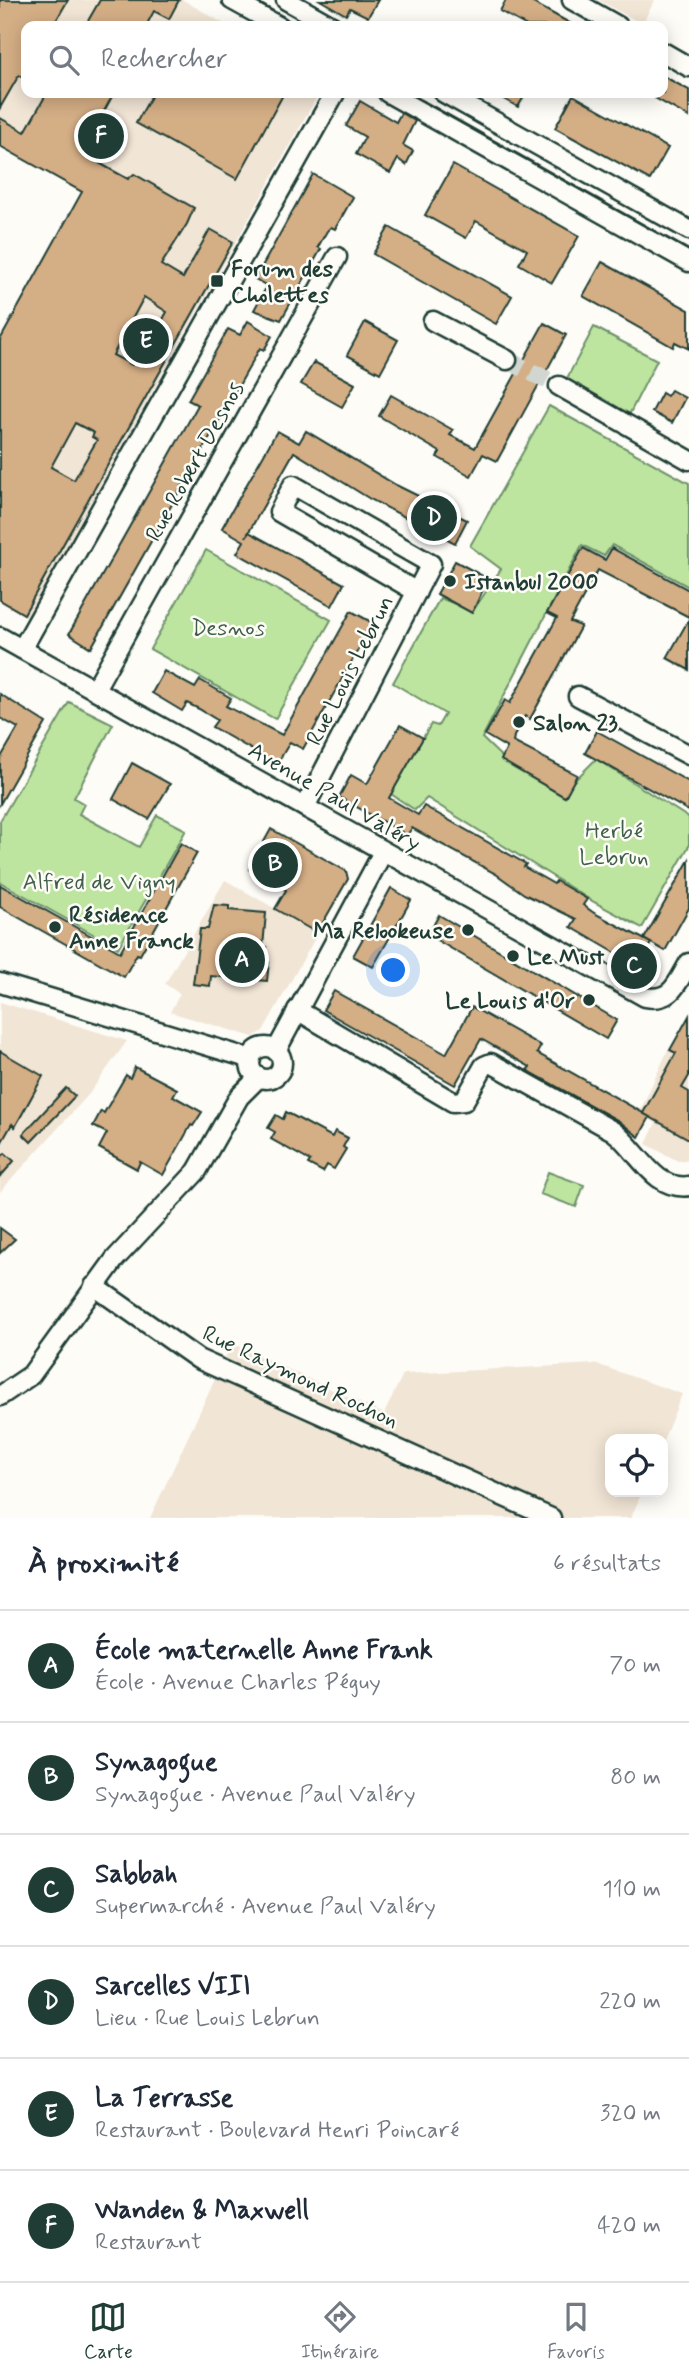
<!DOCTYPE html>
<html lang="fr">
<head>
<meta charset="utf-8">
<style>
	:root { --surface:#fff; --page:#f2f2f3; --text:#1f2937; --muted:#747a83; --line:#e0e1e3; --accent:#1f3d34 }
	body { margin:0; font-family:Mynerve,sans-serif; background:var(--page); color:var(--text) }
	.controls { position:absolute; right:21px; bottom:21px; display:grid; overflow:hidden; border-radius:14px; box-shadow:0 4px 18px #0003 }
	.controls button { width:63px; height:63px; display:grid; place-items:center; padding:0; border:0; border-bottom:2px solid var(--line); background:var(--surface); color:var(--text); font:35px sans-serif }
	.you { position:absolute; left:394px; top:971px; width:24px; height:24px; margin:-18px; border:5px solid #fff; border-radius:50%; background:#1a73e8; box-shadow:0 0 0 10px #1a73e833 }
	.badge { display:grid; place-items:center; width:46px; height:46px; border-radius:50%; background:var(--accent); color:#fff; font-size:23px; font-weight:700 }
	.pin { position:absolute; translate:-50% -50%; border:4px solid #fff; box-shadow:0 2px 7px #0006 }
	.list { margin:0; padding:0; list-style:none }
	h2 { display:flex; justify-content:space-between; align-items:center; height:91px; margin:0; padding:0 28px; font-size:30px }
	h2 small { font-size:23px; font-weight:400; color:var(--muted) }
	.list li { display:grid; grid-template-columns:46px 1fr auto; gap:21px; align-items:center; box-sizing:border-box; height:112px; padding:0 28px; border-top:2px solid var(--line) }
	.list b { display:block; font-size:26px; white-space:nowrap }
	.list p { margin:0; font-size:23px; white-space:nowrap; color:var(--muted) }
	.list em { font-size:23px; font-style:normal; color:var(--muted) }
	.icon { flex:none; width:38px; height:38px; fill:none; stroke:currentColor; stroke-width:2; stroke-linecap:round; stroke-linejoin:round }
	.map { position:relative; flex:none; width:689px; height:1518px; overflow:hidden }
	.search { position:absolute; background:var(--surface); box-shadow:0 4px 18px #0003; left:21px; right:21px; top:21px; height:77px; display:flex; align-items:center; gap:18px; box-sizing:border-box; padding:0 24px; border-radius:14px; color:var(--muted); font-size:26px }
	.sheet { height:763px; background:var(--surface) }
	nav { display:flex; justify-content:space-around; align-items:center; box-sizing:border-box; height:98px; border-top:2px solid var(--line); background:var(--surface); font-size:19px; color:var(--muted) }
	nav a { display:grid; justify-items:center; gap:4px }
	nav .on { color:var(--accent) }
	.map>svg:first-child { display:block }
	.built { fill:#f1e5d5 }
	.green { fill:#bde5a0; stroke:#6e916a; stroke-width:2 }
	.building { fill:#d4ae85; stroke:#1f3d34; stroke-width:2; fill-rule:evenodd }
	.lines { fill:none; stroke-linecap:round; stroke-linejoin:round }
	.minor-tunnel { stroke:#d1d6d0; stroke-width:18; stroke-dasharray:18 9; stroke-linecap:butt }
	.minor-casing { stroke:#1f3d34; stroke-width:23 }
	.minor { stroke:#fdfcf7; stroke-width:18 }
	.tram { stroke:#1f3d34; stroke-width:2 }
	.poi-dot { fill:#1f3d34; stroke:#fdfcf7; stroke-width:2.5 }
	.labels { text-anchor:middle; stroke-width:5; stroke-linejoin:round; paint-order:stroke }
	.poi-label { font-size:23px; font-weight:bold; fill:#1f3d34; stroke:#fdfcf7; text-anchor:start }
	.street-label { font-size:23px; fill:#1f3d34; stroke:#fdfcf7 }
	.park-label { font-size:23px; fill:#3f5f4a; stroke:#fdfcf7 }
</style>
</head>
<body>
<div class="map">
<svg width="689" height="1518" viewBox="0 0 689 1518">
	<rect width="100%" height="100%" fill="#fdfcf7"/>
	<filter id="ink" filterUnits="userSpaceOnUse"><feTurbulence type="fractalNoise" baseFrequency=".0143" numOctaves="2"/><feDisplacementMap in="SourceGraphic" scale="14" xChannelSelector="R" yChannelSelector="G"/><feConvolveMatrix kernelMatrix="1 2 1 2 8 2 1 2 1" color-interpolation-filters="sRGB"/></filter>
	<g filter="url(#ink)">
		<g class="built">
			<polygon points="0,0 183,0 228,26 26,26 26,93 319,93 27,617 0,602 0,353 94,186 0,133"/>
			<polygon points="598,0 655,0 642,24"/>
			<polygon points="225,880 318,933 263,1031 253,1037 170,1012 180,994 165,984"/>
			<polygon points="0,1002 127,1041 89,1094 0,1192"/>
			<polygon points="668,1050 689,1062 689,1159 678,1161 646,1144 656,1123 639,1113"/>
			<polygon points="232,1343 384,1414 403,1374 596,1364 682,1394 663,1441 610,1439 610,1492 642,1492 631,1518 150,1518"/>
		</g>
		<g class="green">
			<polygon points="594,327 657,360 629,415 565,382"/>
			<polygon points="549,406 689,483 689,587 612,545 604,556 582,545 482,738 512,767 564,797 573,782 596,759 689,818 689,846 642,928 592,901 427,798 415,810 391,794 431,724 438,726 445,714 393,683 440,598 473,611 501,569 470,546"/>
			<polygon points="206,550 331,620 275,719 150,649"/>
			<polygon points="69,702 113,724 74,798 84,804 79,814 139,847 157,815 186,830 118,948 0,882 0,821"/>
			<polygon points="548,1172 584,1185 576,1207 540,1194"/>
		</g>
		<g class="building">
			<polygon points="0,0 68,0 53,26 26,26 26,79 19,75 0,108"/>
			<polygon points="100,0 179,0 169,19 154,11 146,26 85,26"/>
			<polygon points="320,0 378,0 368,17 350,8 346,15"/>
			<polygon points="506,0 528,0 575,26 527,26 500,11"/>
			<polygon points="663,76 689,90 689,117 646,93 663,93"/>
			<path d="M 47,93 L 114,93 L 81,153 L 128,179 L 134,174 L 194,208 L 187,224 L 161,265 L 183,278 L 210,229 L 233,242 L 24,614 L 0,600 L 0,340 L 82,192 L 0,146 L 0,118 L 25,132 ZM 144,297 L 167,312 L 138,364 L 134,362 L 132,365 L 113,355 ZM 75,423 L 94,433 L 92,437 L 97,440 L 74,480 L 51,467 Z"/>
			<polygon points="153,93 284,93 237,179 136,123"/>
			<polygon points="493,93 526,93 518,107"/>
			<polygon points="573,95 668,148 650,180 555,128"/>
			<polygon points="360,101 396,122 401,113 415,121 403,145 413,151 406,165 398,159 390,173 356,154 365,137 346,126"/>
			<polygon points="453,165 579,236 552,283 519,264 527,250 476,221 466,238 425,215"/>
			<polygon points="313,174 353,197 335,229 331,227 327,231 318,247 321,249 281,320 254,310 267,286 255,279"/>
			<polygon points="389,227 512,296 496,324 373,254"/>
			<polygon points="602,262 689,310 689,349 675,342 673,347 583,296"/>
			<polygon points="248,321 272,336 264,350 260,348 91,648 69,634 198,405 188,400 228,329 240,335"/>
			<polygon points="365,322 398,340 380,373 347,355"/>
			<polygon points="544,323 566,335 497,461 483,454 471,476 437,457 440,452 379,416 391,395 453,430 450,435 475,448"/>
			<polygon points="314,362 355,384 342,407 301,384"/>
			<polygon points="671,390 685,398 672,423 652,412 662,393 667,396"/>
			<polygon points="277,431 299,443 306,431 396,485 467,520 455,543 370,499 294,452 246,537 249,532 344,584 332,606 237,553 244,541 222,528"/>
			<polygon points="583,548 605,560 612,548 689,590 689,617 598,570 570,622 581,626 530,719 525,716 514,736 513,742 577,775 565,797 501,760 507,748 485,735 505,700 510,703 557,618 547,613"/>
			<polygon points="455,561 488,579 472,613 437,594"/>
			<polygon points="351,611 373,623 303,749 290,742 277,764 212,727 217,720 199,709 187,703 182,711 152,693 164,671 195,688 200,680 231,698 226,706 282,735"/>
			<polygon points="689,619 689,670 667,658"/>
			<polygon points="0,694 46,723 0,804 0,759 18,728 0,718"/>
			<polygon points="400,725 423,738 389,798 418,815 424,806 526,864 524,867 554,884 556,881 587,899 583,905 594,913 651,943 638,966 571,927 576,919 524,894 496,874 412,828 407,835 339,797 351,775 367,784"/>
			<polygon points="597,731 689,782 689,811 585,753"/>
			<polygon points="132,763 170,784 149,819 113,799"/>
			<polygon points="271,829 346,871 348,879 317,933 275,909 286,890 249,869"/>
			<polygon points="181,843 197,853 140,955 137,954 124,977 0,907 0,885 120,952"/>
			<polygon points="689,860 689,908 665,951 644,939"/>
			<polygon points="391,888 411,900 373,967 353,956"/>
			<polygon points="214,905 229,906 229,910 266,913 263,947 267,947 265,961 269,962 267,981 211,976 210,986 193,984 200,929 208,929"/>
			<polygon points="439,915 617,1020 606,1039 428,935"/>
			<polygon points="334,991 446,1054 472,1007 541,1046 537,1053 650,1117 639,1137 619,1121 527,1070 530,1067 481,1039 455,1085 323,1010"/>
			<polygon points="689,1016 689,1076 682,1088 689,1092 689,1139 643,1113 676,1053 670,1050"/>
			<polygon points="0,1051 43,1076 15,1127 12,1124 0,1145"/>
			<polygon points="135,1067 177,1089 173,1096 202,1112 193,1126 191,1125 163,1175 140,1162 137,1169 99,1148 107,1133 93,1126 101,1111 104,1113 126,1075 130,1078"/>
			<polygon points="66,1088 75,1096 31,1142 23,1134"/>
			<polygon points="286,1112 332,1137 335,1131 348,1138 343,1147 346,1149 334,1169 327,1165 323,1172 308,1164 310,1161 271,1139 275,1132 268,1128 276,1115 283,1119"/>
			<polygon points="5,1153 14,1161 0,1177 0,1158"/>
			<polygon points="0,1228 15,1239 0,1253"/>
		</g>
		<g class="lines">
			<polyline class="minor-tunnel" points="507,360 559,386"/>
			<g class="minor-casing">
				<g id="minor">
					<polyline points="232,0 279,26"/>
					<polyline points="286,0 332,26"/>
					<polyline points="572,0 618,26"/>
					<polyline points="663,52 689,67"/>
					<polyline points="388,93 689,262"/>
					<polyline points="444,93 689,230"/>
					<polyline points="433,321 507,360"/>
					<polyline points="559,386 689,460"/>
					<path d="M 0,637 L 645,997 C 672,1002 677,983 689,963"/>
					<polyline points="22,649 335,93"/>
					<polyline points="95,689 337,257"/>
					<polyline points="578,696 689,755"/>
					<polyline points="305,807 431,564 293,485 279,512 417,592"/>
					<polyline points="0,983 251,1059"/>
					<path d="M 297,1010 L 453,1102 L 464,1101 L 484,1066 L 491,1063 L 613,1131 C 638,1149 653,1191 689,1186"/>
					<circle cx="266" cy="1063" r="16"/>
					<polyline points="276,1051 383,852"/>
					<polyline points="94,1286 198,1359 551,1518"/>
					<polyline points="0,1396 31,1375 115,1259 197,1171 239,1097 259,1077"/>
				</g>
			</g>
			<use href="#minor" class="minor"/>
			<g class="tram">
				<polyline points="252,0 299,26"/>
				<polyline points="407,93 689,251"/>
			</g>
		</g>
	</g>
	<g class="poi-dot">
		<rect x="210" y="274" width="14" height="14" rx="3.5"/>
		<circle cx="450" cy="581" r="7"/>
		<circle cx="519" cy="722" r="7"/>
		<circle cx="55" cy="927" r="7"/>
		<circle cx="468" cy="930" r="7"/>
		<circle cx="513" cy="956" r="7"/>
		<circle cx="589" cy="1000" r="7"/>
	</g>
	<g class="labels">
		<g class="poi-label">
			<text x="231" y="276">Forum des<tspan x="231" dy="26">Cholettes</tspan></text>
			<text x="464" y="589">Istanbul 2000</text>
			<text x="533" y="730">Salon 23</text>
			<text x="69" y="922">Résidence<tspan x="69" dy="26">Anne Franck</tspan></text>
			<text x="454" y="938" text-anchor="end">Ma Relookeuse</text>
			<text x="527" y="964">Le Must</text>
			<text x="575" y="1008" text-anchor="end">Le Louis d'Or</text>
		</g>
		<g class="street-label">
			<text transform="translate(194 461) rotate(-61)" y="8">Rue Robert Desnos</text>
			<text transform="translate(349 670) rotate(-63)" y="8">Rue Louis Lebrun</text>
			<text transform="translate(335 796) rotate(30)" y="8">Avenue Paul Valéry</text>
			<text transform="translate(301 1376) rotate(25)" y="8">Rue Raymond Rochon</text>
		</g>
		<g class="park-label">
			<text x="228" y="635">Desnos</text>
			<text x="614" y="838">Herbé<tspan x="614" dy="26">Lebrun</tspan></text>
			<text x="99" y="889">Alfred de Vigny</text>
		</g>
	</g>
</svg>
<div class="controls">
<button><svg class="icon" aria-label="locate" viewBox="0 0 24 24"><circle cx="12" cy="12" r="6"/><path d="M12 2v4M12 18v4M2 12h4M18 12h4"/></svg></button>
</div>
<div class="you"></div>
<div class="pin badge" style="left:242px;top:960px">A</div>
<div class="pin badge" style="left:275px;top:865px">B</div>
<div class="pin badge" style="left:634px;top:966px">C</div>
<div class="pin badge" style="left:434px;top:518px">D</div>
<div class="pin badge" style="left:146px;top:341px">E</div>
<div class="pin badge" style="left:101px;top:136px">F</div>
<div class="search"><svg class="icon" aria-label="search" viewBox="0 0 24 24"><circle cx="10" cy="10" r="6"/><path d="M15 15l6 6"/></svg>Rechercher</div>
</div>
<section class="sheet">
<h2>À proximité<small>6 résultats</small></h2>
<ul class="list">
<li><span class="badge">A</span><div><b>École maternelle Anne Frank</b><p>École · Avenue Charles Péguy</p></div><em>70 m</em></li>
<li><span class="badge">B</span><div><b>Synagogue</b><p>Synagogue · Avenue Paul Valéry</p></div><em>80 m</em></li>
<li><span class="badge">C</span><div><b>Sabbah</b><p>Supermarché · Avenue Paul Valéry</p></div><em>110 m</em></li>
<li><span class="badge">D</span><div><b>Sarcelles VIII</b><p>Lieu · Rue Louis Lebrun</p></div><em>220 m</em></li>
<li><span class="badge">E</span><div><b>La Terrasse</b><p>Restaurant · Boulevard Henri Poincaré</p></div><em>320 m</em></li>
<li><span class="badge">F</span><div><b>Wanden &amp; Maxwell</b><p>Restaurant</p></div><em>420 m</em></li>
</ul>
</section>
<nav>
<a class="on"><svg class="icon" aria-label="map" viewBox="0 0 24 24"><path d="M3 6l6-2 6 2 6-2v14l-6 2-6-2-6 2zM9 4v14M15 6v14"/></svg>Carte</a>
<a><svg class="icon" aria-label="directions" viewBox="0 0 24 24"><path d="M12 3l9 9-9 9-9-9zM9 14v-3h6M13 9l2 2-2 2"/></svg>Itinéraire</a>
<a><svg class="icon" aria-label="saved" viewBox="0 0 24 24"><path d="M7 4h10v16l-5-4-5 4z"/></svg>Favoris</a>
</nav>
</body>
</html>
